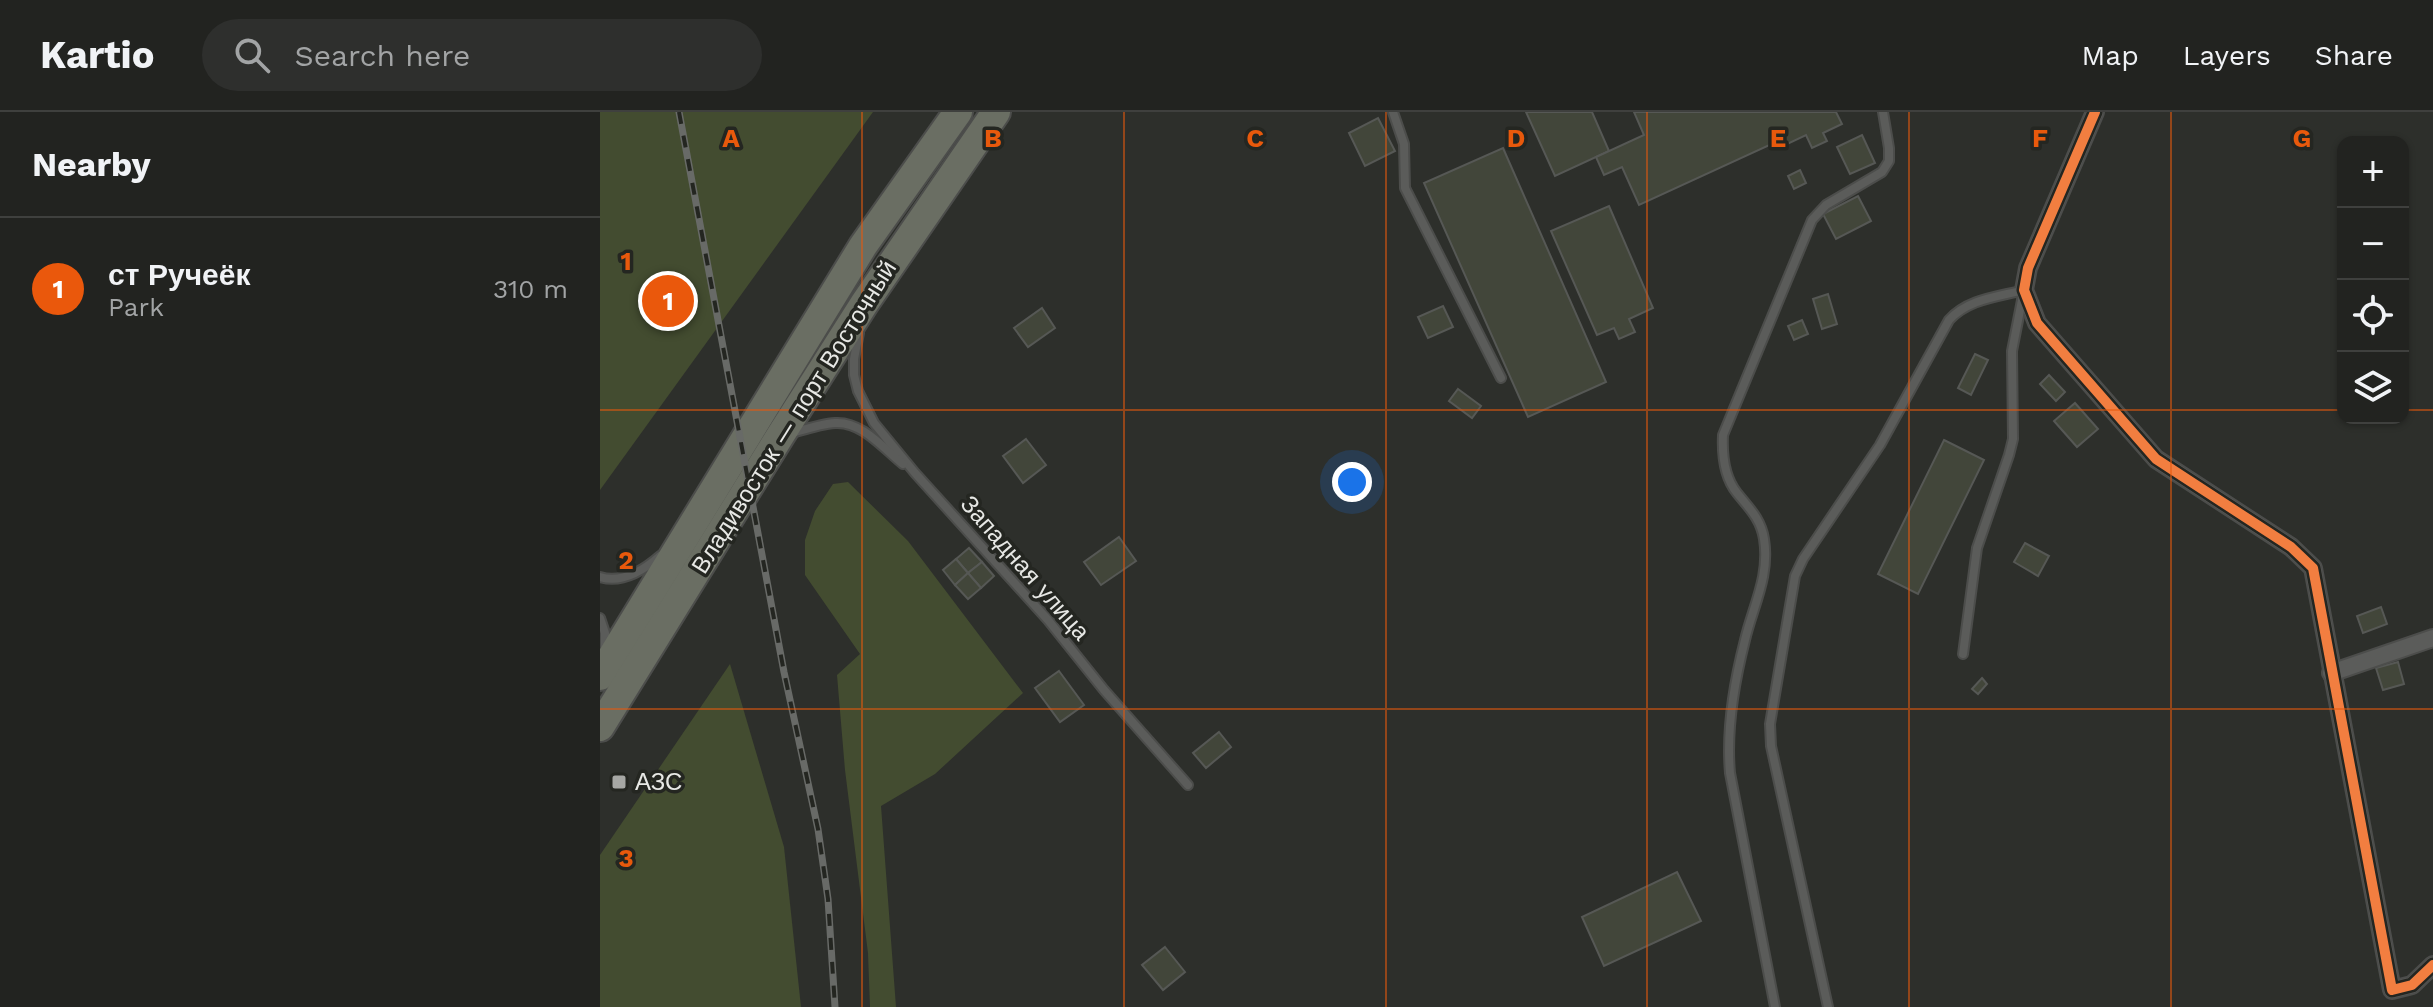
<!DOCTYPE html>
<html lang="en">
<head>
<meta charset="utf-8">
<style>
	:root { --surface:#222320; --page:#2e2f2d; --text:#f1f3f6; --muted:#a2a4a5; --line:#3f403e; --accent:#ea580c }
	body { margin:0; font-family:"Work Sans",sans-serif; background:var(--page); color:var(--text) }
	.controls { position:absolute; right:24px; top:24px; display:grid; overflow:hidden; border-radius:16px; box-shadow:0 2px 6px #0004 }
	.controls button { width:72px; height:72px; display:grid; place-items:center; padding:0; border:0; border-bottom:2px solid var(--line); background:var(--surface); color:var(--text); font:40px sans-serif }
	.you { position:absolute; left:752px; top:370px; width:28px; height:28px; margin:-20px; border:6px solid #fff; border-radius:50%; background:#1a73e8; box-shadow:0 0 0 12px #1a73e833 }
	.badge { display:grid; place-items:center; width:52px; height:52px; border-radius:50%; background:var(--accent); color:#fff; font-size:26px; font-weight:700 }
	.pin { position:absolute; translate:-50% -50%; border:4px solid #fff; box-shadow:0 2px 8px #0006 }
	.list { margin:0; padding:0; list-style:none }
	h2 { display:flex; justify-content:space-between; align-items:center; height:104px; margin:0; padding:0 32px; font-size:34px }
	h2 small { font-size:26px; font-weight:400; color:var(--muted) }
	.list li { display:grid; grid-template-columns:52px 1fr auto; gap:24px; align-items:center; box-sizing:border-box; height:144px; padding:0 32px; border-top:2px solid var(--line) }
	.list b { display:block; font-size:30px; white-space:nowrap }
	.list p { margin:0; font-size:26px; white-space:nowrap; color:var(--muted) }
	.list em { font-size:26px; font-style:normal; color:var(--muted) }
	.icon { flex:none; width:44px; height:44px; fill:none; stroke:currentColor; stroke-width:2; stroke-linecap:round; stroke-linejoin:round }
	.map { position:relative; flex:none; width:1833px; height:895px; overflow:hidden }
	header { display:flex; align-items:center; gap:48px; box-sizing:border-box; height:112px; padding:0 40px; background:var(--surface); border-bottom:2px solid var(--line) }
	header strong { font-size:38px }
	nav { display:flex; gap:44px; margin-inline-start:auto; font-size:28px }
	.search { width:560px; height:72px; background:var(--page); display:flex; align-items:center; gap:20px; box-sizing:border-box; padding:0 28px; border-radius:44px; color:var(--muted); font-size:30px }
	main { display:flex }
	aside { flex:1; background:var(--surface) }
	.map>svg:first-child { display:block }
	.green { fill:#434c30 }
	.building { fill:#42463a; stroke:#565855; stroke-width:2 }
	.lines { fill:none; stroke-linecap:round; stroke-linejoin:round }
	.lane-casing { stroke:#4c4d4b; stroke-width:12 }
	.street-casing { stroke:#4c4d4b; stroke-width:20 }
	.highway-casing { stroke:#4c4d4b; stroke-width:32 }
	.lane { stroke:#5b5c5a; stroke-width:8 }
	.street { stroke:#5b5c5a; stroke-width:16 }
	.highway { stroke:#6a6e63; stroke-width:28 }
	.rail-casing { stroke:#686a67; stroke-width:7 }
	.rail { stroke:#242621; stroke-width:4; stroke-dasharray:12; stroke-linecap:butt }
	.cycleway-casing { stroke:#242621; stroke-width:15 }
	.cycleway { stroke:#f27e40; stroke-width:10 }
	.grid { fill:none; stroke:#e8590c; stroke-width:2; stroke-opacity:0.55 }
	.poi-dot { fill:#a6a7a4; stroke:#242621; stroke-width:3 }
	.labels { text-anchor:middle; stroke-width:7; stroke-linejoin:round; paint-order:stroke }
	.street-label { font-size:24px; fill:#e7e8e5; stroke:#242621 }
	.poi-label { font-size:24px; fill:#e7e8e5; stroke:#242621; text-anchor:start }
	.grid-label { font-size:26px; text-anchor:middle; font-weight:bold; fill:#e8590c; stroke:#242621; stroke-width:7; stroke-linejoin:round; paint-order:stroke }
</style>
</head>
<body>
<header>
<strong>Kartio</strong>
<div class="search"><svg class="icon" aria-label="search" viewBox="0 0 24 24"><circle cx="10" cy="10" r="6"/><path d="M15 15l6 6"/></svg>Search here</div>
<nav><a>Map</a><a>Layers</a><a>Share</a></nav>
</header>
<main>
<aside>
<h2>Nearby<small></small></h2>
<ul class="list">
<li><span class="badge">1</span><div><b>ст Ручеёк</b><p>Park</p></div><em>310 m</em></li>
</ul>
</aside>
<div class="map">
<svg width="1833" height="895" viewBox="0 0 1833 895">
	<rect width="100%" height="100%" fill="#2d2f2b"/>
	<g class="green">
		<polygon points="0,0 273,0 0,378"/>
		<polygon points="248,370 308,429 423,581 335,662 281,694 296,895 270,895 268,841 245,658 237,563 260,542 205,463 205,428 215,399 233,372"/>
		<polygon points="130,552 184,735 201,895 0,895 0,743"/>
	</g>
	<g class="building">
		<polygon points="926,0 992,0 1009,39 955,64"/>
		<polygon points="1034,0 1236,0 1242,12 1223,21 1227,29 1212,36 1206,23 1181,35 1178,29 1039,93 1022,55 1004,63 996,45 1044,23"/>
		<polygon points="778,6 795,39 765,54 749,21"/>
		<polygon points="1262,23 1275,51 1250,62 1237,35"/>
		<polygon points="903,36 1006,270 928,305 824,71"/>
		<polygon points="1200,58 1206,71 1194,77 1188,64"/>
		<polygon points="1258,84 1271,109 1236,127 1223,102"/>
		<polygon points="1009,94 1053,196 1029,207 1035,220 1019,227 1014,216 997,223 951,119"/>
		<polygon points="1228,182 1237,212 1222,217 1213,187"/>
		<polygon points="843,194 853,215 828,226 818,205"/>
		<polygon points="442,196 455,216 428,235 414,216"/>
		<polygon points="1202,208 1208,222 1194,228 1188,214"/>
		<polygon points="1375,242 1388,248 1371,283 1358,276"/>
		<polygon points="1449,263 1465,280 1456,289 1440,272"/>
		<polygon points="858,277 881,294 872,306 849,289"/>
		<polygon points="1475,291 1498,317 1477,335 1454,309"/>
		<polygon points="426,327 446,353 423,371 403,344"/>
		<polygon points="1344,328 1384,348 1318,482 1278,462"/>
		<polygon points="519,425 536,449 501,473 484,450"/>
		<polygon points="1425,431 1449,444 1438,464 1414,450"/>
		<polygon points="369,436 382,450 368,461 356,447"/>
		<polygon points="356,447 368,461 355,473 343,458"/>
		<polygon points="382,450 394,464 381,476 368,461"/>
		<polygon points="368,461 381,476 368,487 355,473"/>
		<polygon points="1781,495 1787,512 1763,521 1757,504"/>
		<polygon points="1798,550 1804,572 1783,578 1776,556"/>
		<polygon points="459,559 484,593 460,610 435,576"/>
		<polygon points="1382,566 1387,572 1378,582 1372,577"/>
		<polygon points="619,620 631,635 606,656 593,641"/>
		<polygon points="1077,760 1101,809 1004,854 982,805"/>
		<polygon points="565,835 585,860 563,878 542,853"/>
	</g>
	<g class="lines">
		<g class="lane-casing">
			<g id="lane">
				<polyline points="793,0 804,32 805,76 901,266"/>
				<polyline points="259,221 254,247 254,263 258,279 274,311 315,361 448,508 504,578 588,673"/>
				<path d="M 192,321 C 206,317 221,312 235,311 C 262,309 284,337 303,352"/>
				<path d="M 0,465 C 23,472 44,458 60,444"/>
				<polyline points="0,506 5,521 5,539"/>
				<path d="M 1175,895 L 1130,661 C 1126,616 1134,571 1145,528 C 1153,494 1170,464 1164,427 C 1161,407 1149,396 1137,381 C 1124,365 1122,344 1123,323 L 1212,108 L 1226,93 L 1282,60 L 1289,49 L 1289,36 L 1283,0"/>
				<path d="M 1228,895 L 1171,634 L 1170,612 L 1195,464 L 1203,447 L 1280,333 L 1349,208 C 1368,187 1397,185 1424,178 L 1412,239 L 1413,327 L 1409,343 L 1377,436 L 1363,542"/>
			</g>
		</g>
		<g class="street-casing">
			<g id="street">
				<polyline points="1495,0 1428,156 1424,178 1437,211 1556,347 1691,435 1713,456 1792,878 1812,873 1833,853"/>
				<polyline points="1731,561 1833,526"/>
			</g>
		</g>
		<g class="highway-casing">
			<g id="highway">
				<polyline points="0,564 263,134 358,0"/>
				<polyline points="0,615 180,324 264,192 396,0"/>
			</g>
		</g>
		<use href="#lane" class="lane"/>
		<use href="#street" class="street"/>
		<use href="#highway" class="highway"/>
		<g class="rail-casing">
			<polyline id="rail" points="79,0 184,560 218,717 228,787 235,895"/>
		</g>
		<use href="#rail" class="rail"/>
		<g class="cycleway-casing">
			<polyline id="cycleway" points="1495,0 1428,156 1424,178 1437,211 1556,347 1691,435 1713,456 1792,878 1812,873 1833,853"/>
		</g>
		<use href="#cycleway" class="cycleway"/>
	</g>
	<path class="grid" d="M 262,0 L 262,895M 524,0 L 524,895M 786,0 L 786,895M 1047,0 L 1047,895M 1309,0 L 1309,895M 1571,0 L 1571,895M 0,298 L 1743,298M 1803,298 L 1833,298M 0,597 L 1833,597"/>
	<rect class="poi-dot" x="11" y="662" width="16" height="16" rx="4"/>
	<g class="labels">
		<g class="street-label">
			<text transform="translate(194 305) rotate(-58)" y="8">Владивосток — порт Восточный</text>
			<text transform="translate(425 456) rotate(49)" y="8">Западная улица</text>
		</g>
		<g class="poi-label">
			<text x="35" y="678">АЗС</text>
		</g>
	</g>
	<g class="grid-label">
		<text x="131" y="35">A</text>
		<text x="393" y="35">B</text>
		<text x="655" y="35">C</text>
		<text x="916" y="35">D</text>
		<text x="1178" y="35">E</text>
		<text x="1440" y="35">F</text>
		<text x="1702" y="35">G</text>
		<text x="26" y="158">1</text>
		<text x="26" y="457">2</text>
		<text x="26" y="755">3</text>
	</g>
</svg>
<div class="controls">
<button>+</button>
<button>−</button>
<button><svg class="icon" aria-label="locate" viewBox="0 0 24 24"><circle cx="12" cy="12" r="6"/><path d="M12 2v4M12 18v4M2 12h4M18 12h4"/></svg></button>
<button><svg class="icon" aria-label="layers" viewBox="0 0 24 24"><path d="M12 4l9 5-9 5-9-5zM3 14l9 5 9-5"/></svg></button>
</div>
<div class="you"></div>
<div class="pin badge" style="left:68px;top:189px">1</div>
</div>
</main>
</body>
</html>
